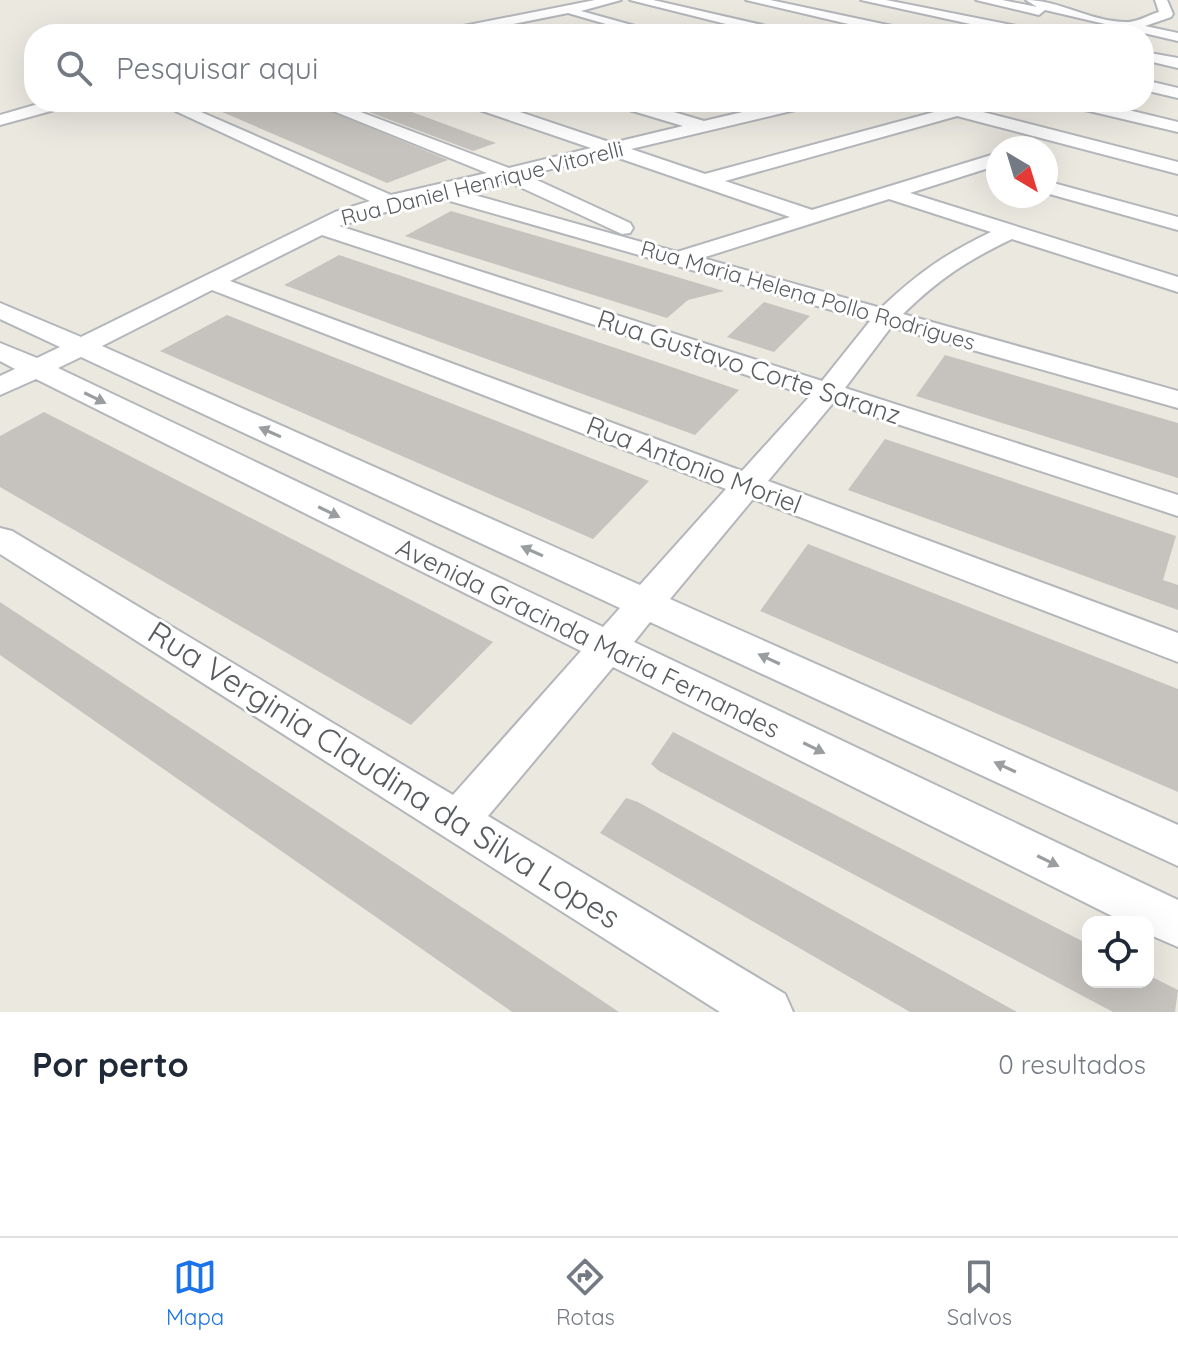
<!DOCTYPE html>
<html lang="pt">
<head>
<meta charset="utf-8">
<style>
	:root { --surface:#fff; --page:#f6f6f7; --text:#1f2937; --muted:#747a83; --line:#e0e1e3; --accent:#1a73e8 }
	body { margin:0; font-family:Quicksand,sans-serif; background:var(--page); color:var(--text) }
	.controls { position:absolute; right:24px; bottom:24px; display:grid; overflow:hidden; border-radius:16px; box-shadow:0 8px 32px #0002 }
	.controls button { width:72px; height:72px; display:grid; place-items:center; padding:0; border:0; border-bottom:2px solid var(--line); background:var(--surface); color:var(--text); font:40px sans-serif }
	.compass { position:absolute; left:986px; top:136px; width:72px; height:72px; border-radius:50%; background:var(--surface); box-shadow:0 8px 32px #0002; rotate:142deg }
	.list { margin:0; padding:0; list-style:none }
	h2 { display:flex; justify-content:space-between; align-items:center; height:104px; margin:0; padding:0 32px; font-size:34px }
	h2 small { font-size:26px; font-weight:400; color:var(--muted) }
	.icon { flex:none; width:44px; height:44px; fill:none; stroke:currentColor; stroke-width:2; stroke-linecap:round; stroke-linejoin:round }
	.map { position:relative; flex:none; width:1178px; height:1012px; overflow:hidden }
	.search { position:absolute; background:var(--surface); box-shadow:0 8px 32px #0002; left:24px; right:24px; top:24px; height:88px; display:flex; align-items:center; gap:20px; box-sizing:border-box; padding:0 28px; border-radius:32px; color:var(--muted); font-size:30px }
	.sheet { height:224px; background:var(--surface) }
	nav { display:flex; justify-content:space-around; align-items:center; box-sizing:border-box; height:112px; border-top:2px solid var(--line); background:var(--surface); font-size:22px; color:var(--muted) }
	nav a { display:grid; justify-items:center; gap:4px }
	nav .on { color:var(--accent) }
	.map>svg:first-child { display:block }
	.building { fill:#c6c3be }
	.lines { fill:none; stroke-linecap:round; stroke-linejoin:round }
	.minor-casing { stroke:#b3b6ba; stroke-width:4 }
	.minor { fill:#fff; fill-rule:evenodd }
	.oneway { fill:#9b9ea0 }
	.labels { text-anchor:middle; stroke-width:6; stroke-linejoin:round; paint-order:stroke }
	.far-street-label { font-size:22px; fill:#595d60; stroke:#fff }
	.street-label { font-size:26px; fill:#595d60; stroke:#fff }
	.near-street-label { font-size:32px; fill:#595d60; stroke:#fff }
</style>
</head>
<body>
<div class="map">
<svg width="1178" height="1012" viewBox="0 0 1178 1012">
	<rect width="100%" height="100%" fill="#ebe8e0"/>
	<g class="building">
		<polygon points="199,102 308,102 448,160 387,183"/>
		<polygon points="342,102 385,102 496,143 473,151"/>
		<polygon points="451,211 633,264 724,291 688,300 667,318 405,236"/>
		<polygon points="339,255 654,361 739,390 695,435 284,285"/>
		<polygon points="764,302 810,316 774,352 727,337"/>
		<polygon points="227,315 448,402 649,481 593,539 160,351"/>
		<polygon points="945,355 1178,423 1178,478 916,396"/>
		<polygon points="44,412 247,516 493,642 411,725 0,487 0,436"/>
		<polygon points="885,439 1176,536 1163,580 1178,585 1178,610 848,490"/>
		<polygon points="808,544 1178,689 1178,792 760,611"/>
		<polygon points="0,602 507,937 619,1012 512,1012 0,655"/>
		<polygon points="673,732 1088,944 1088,982 1148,982 1148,975 1178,990 1175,1012 1113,1012 659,771 651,764"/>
		<polygon points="626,798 638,802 1017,1012 910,1012 600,833"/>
	</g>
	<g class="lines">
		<g class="minor-casing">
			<g id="minor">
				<polygon points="595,0 621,0 581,11 664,34 640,34 568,13 464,34 436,34 443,30"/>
				<polygon points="630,0 653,0 784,30 791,34 766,34"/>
				<polygon points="746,0 770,0 911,30 918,34 891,34"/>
				<polygon points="861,0 886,0 1037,30 1044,34 1016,34"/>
				<path d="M 976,0 L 1002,0 L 1037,7 L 1026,0 C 1060,0 1093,23 1128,22 C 1137,22 1149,15 1159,12 L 1155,0 L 1167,0 L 1173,14 L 1171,17 L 1145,26 L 1178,33 L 1178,41 L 1045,10 L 1039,15 Z"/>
				<polygon points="1144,52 1178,58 1178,68 1144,60"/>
				<polygon points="1144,80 1178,88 1178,98 1144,90"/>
				<polygon points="45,102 71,102 69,106 0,125 0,115"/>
				<path d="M 156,102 L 178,102 L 391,195 L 487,173 L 311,102 L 334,102 L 509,168 L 591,148 L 468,106 L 466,102 L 490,102 L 612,143 L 683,126 L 616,106 L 614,102 L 640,102 L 704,121 L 785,102 L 814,102 L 812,106 L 631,149 L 705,174 L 938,111 L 916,102 L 944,102 L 1178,162 L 1178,174 L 957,116 L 725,181 L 812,210 L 998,153 L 998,165 L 910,193 L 1178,277 L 1178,292 L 1012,239 C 966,261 939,279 903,314 L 1178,391 L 1178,408 L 891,327 L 845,388 L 1178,495 L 1178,516 L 833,403 L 768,481 L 1178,633 L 1178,662 L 753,499 L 670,599 L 1178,825 L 1178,866 L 650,622 L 634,642 L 1178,900 L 1178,947 L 1148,934 L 1148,922 L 1124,922 L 613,667 L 488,816 L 785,994 L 793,1012 L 720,1012 L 0,554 L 0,528 L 12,531 L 453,795 L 581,651 L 36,379 L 0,395 L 0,376 L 15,369 L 0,361 L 0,343 L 37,358 L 60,347 L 0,319 L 0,303 L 81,337 L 335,212 L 370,201 ZM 610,155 L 790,217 L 677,252 L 460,191 L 505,180 L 622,234 L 630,233 L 633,228 L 630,223 L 526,175 ZM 436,197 L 870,321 L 822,381 L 339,226 ZM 889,199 L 991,232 C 945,254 918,273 881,308 L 702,258 ZM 322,235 L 810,396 L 742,471 L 230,281 ZM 212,290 L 726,489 L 640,585 L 102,346 ZM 81,357 L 620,608 L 603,627 L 58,368 Z"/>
				<polygon points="1066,102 1095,102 1178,122 1178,132 1068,106"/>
				<polygon points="1046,181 1178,217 1178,230 1046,193"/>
			</g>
		</g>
		<use href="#minor" class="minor"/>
	</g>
	<defs><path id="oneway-solid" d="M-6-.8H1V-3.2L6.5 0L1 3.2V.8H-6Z" transform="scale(2)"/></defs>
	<g class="oneway">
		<use href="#oneway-solid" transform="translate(95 398) rotate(26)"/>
		<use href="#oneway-solid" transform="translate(270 432) rotate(-156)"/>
		<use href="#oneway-solid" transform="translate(329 512) rotate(26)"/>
		<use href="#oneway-solid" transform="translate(532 551) rotate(-156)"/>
		<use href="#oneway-solid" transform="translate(769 659) rotate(-155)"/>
		<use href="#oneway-solid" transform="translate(814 748) rotate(26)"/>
		<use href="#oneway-solid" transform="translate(1005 767) rotate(-155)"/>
		<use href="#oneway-solid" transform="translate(1048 861) rotate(26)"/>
	</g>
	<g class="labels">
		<g class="far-street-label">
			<text transform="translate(482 183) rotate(-14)" y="8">Rua Daniel Henrique Vitorelli</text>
			<text transform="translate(808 295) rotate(16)" y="8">Rua Maria Helena Pollo Rodrigues</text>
		</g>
		<g class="street-label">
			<text transform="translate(749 367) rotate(18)" y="9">Rua Gustavo Corte Saranz</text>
			<text transform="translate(694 465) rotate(21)" y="9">Rua Antonio Moriel</text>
			<text transform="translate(588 638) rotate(26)" y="9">Avenida Gracinda Maria Fernandes</text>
		</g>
		<g class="near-street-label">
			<text transform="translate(384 775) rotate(32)" y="11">Rua Verginia Claudina da Silva Lopes</text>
		</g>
	</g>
</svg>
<div class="controls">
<button><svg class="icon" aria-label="locate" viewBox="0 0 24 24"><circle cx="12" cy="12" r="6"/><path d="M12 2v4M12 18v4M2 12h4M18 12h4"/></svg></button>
</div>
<svg class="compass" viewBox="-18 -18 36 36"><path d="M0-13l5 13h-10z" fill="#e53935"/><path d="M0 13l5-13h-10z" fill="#747a83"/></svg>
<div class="search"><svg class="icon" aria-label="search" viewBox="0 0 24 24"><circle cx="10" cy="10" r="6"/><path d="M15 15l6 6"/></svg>Pesquisar aqui</div>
</div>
<section class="sheet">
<h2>Por perto<small>0 resultados</small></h2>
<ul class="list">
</ul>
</section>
<nav>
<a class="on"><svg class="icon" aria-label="map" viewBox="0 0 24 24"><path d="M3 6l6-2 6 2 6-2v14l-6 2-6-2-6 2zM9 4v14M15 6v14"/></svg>Mapa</a>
<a><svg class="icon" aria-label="directions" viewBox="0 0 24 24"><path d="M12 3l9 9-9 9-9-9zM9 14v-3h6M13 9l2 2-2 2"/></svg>Rotas</a>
<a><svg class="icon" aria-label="saved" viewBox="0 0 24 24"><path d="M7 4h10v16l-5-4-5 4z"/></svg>Salvos</a>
</nav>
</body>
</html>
